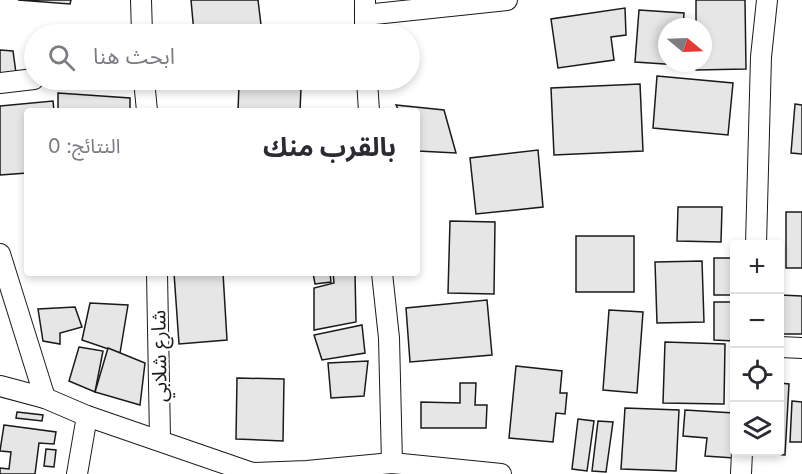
<!DOCTYPE html>
<html lang="ar">
<head>
<meta charset="utf-8">
<style>
	:root { --surface:#fff; --page:#f2f2f3; --text:#2b2b33; --muted:#7c7c81; --line:#e1e1e2 }
	body { margin:0; font-family:Inter,"Noto Sans Arabic",sans-serif; background:var(--page); color:var(--text); direction:rtl }
	.controls { position:absolute; right:18px; bottom:18px; display:grid; overflow:hidden; border-radius:6px; box-shadow:0 3px 9px #0003 }
	.controls button { width:54px; height:54px; display:grid; place-items:center; padding:0; border:0; border-bottom:2px solid var(--line); background:var(--surface); color:var(--text); font:30px sans-serif }
	.compass { position:absolute; left:658px; top:18px; width:54px; height:54px; border-radius:50%; background:var(--surface); box-shadow:0 3px 9px #0003; rotate:109deg }
	.list { margin:0; padding:0; list-style:none }
	h2 { display:flex; justify-content:space-between; align-items:center; height:78px; margin:0; padding:0 24px; font-size:26px }
	h2 small { font-size:20px; font-weight:400; color:var(--muted) }
	.icon { flex:none; width:33px; height:33px; fill:none; stroke:currentColor; stroke-width:2; stroke-linecap:round; stroke-linejoin:round }
	.map { position:relative; flex:none; width:802px; height:474px; overflow:hidden; direction:ltr }
	.search { position:absolute; background:var(--surface); box-shadow:0 3px 9px #0003; left:24px; top:24px; width:396px; height:66px; display:flex; align-items:center; gap:15px; box-sizing:border-box; padding:0 21px; border-radius:33px; color:var(--muted); font-size:22px }
	.panel { position:absolute; background:var(--surface); box-shadow:0 3px 9px #0003; left:24px; top:108px; width:396px; height:168px; border-radius:6px; direction:rtl }
	.map>svg:first-child { display:block }
	.building { fill:#e6e6e6; stroke:#1a1a1a; stroke-width:1.5 }
	.lines { fill:none; stroke-linecap:round; stroke-linejoin:round }
	.minor-casing { stroke:#1a1a1a; stroke-width:22 }
	.minor { stroke:#fff; stroke-width:20 }
	.labels { text-anchor:middle; stroke-width:4.5; stroke-linejoin:round; paint-order:stroke }
	.street-label { font-size:20px; fill:#1a1a1a; stroke:#fff }
</style>
</head>
<body>
<div class="map">
<svg width="802" height="474" viewBox="0 0 802 474">
	<rect width="100%" height="100%" fill="#fff"/>
	<g class="building">
		<polygon points="18,0 71,0 70,4"/>
		<polygon points="191,0 258,0 261,25 194,33"/>
		<polygon points="696,0 745,0 746,69 696,70 696,63 703,63 703,27 696,27"/>
		<polygon points="625,8 626,35 611,37 614,60 558,68 551,19"/>
		<polygon points="639,10 684,13 683,27 667,27 667,63 680,65 635,62"/>
		<polygon points="0,50 13,51 16,73 0,75"/>
		<polygon points="657,76 733,83 728,135 653,128"/>
		<polygon points="640,84 643,151 554,155 551,88"/>
		<polygon points="239,85 301,88 300,111 238,111"/>
		<polygon points="58,93 130,98 130,111 58,111"/>
		<polygon points="53,101 54,111 27,111 27,173 0,175 0,106"/>
		<polygon points="795,104 802,105 802,154 791,153"/>
		<polygon points="396,105 444,110 456,153 418,151 417,111 399,111"/>
		<polygon points="538,150 543,207 476,214 470,158"/>
		<polygon points="678,207 722,207 721,242 677,241"/>
		<rect x="786" y="212" width="16" height="56"/>
		<polygon points="450,221 495,222 494,294 448,293"/>
		<rect x="576" y="236" width="58" height="56"/>
		<rect x="714" y="258" width="20" height="37"/>
		<polygon points="702,261 704,322 657,323 655,262"/>
		<polygon points="174,273 223,273 227,340 179,344"/>
		<polygon points="313,273 330,273 331,282 315,284"/>
		<polygon points="333,273 355,273 356,322 314,330 314,288 334,283"/>
		<polygon points="780,295 802,296 802,334 780,334"/>
		<polygon points="487,300 492,355 410,362 406,308"/>
		<polygon points="714,302 734,302 734,341 714,340"/>
		<polygon points="90,303 128,305 120,353 82,340"/>
		<polygon points="75,307 82,327 60,333 60,344 43,341 38,309"/>
		<polygon points="609,310 643,312 637,393 603,390"/>
		<polygon points="362,325 365,353 322,360 314,335"/>
		<polygon points="665,342 725,344 724,404 663,403"/>
		<polygon points="79,347 103,351 95,392 69,381"/>
		<polygon points="108,348 145,363 140,405 95,392"/>
		<polygon points="368,361 364,396 331,398 328,363"/>
		<polygon points="516,366 562,371 560,393 567,393 565,414 556,413 553,442 509,438"/>
		<polygon points="237,378 284,379 283,441 236,439"/>
		<polygon points="460,383 476,383 475,405 487,405 486,428 421,428 421,402 460,403"/>
		<polygon points="780,383 789,384 785,455 768,454 780,452"/>
		<polygon points="792,401 802,402 802,442 790,442"/>
		<polygon points="625,408 679,410 676,471 621,469"/>
		<polygon points="685,410 734,413 734,458 705,456 707,438 683,436"/>
		<polygon points="17,412 43,415 42,421 16,418"/>
		<polygon points="578,419 594,421 587,471 572,469"/>
		<polygon points="598,421 613,422 606,472 592,471"/>
		<polygon points="4,425 56,432 54,444 39,443 35,474 0,474 0,468 9,469 11,452 0,451"/>
		<polygon points="46,449 56,450 54,467 44,466"/>
	</g>
	<g class="lines">
		<g class="minor-casing">
			<g id="minor">
				<polyline points="141,0 142,34"/>
				<polyline points="365,0 365,34"/>
				<polyline points="365,15 507,0"/>
				<polyline points="144,80 147,111"/>
				<polyline points="367,80 369,111"/>
				<polyline points="0,83 34,79"/>
				<polyline points="756,244 761,57 767,0"/>
				<polyline points="0,254 45,398"/>
				<polyline points="157,273 160,439"/>
				<polyline points="382,273 389,338 392,463"/>
				<polyline points="780,347 802,348"/>
				<polyline points="0,386 45,398 87,416 252,473 307,471 392,463 501,474"/>
				<polyline points="77,474 87,416"/>
				<polyline points="741,474 742,452"/>
			</g>
		</g>
		<use href="#minor" class="minor"/>
	</g>
	<g class="labels">
		<g class="street-label">
			<text transform="translate(159 356) rotate(-91)" y="7">شارع شلابي</text>
		</g>
	</g>
</svg>
<div class="controls">
<button>+</button>
<button>−</button>
<button><svg class="icon" aria-label="locate" viewBox="0 0 24 24"><circle cx="12" cy="12" r="6"/><path d="M12 2v4M12 18v4M2 12h4M18 12h4"/></svg></button>
<button><svg class="icon" aria-label="layers" viewBox="0 0 24 24"><path d="M12 4l9 5-9 5-9-5zM3 14l9 5 9-5"/></svg></button>
</div>
<svg class="compass" viewBox="-18 -18 36 36"><path d="M0-13l5 13h-10z" fill="#e53935"/><path d="M0 13l5-13h-10z" fill="#7c7c81"/></svg>
<div class="search"><svg class="icon" aria-label="search" viewBox="0 0 24 24"><circle cx="10" cy="10" r="6"/><path d="M15 15l6 6"/></svg>ابحث هنا</div>
<section class="panel">
<h2>بالقرب منك<small>النتائج: 0</small></h2>
<ul class="list">
</ul>
</section>
</div>
</body>
</html>
